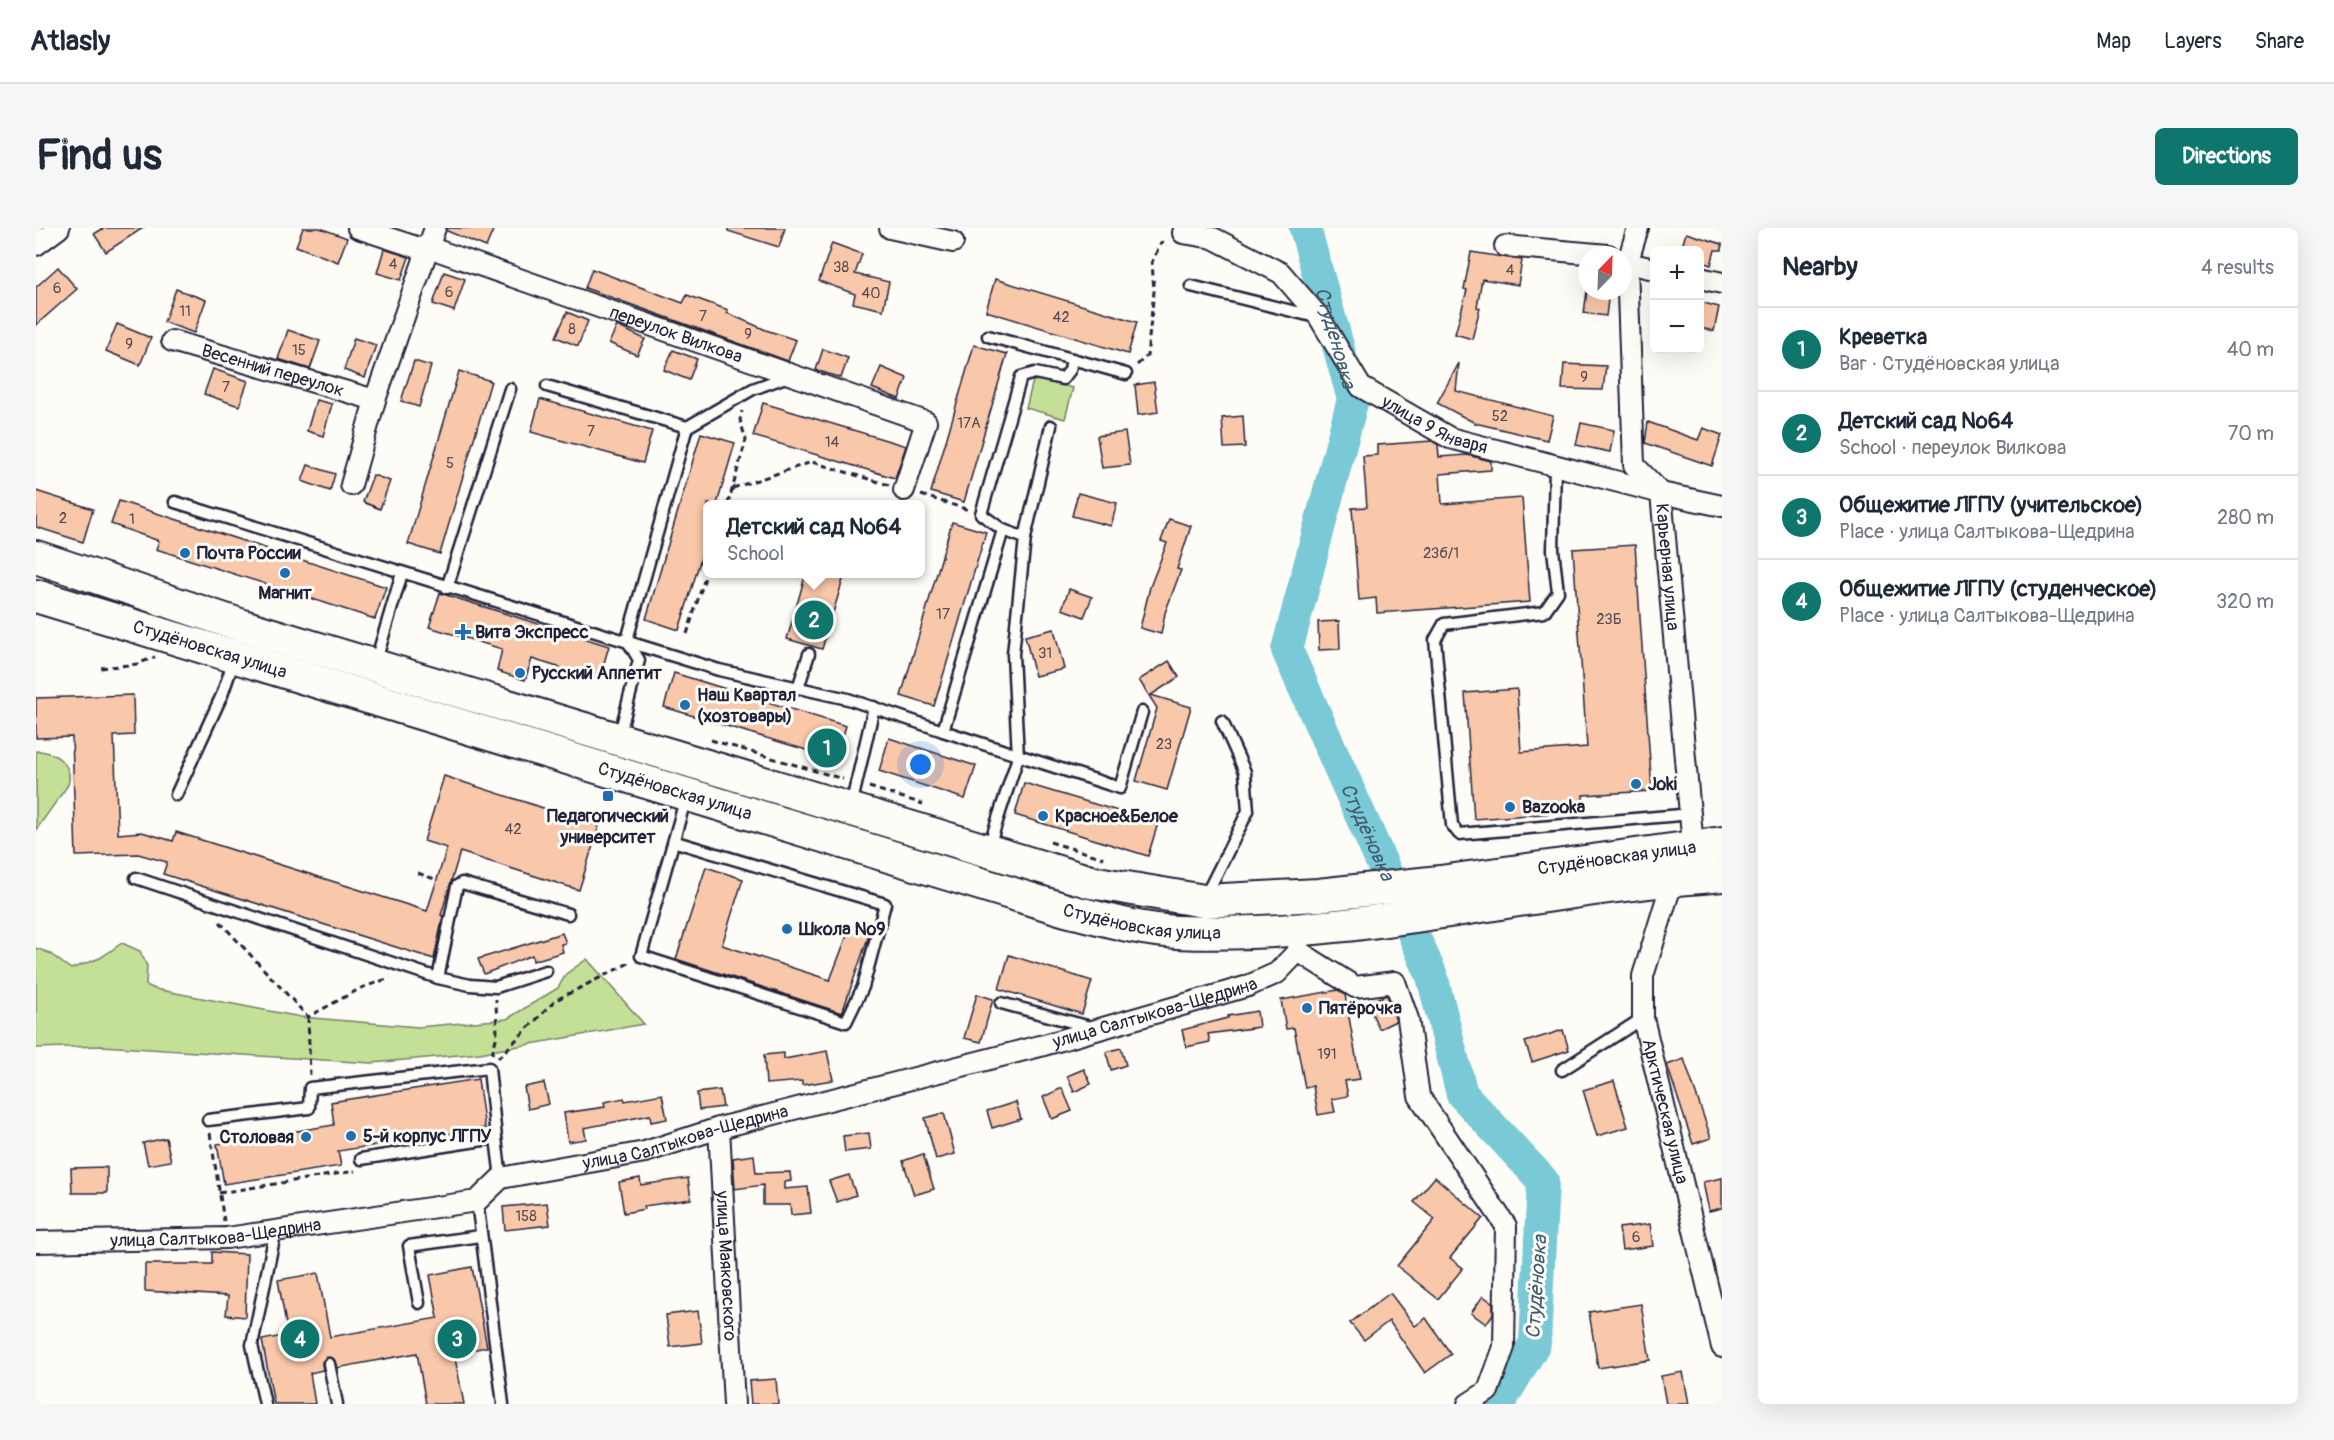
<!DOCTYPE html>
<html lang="en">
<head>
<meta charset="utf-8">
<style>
	:root { --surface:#fff; --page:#f6f6f7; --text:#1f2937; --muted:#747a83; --line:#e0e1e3; --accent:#0f766e }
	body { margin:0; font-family:Pangolin,sans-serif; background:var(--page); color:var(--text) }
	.controls { position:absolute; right:18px; top:18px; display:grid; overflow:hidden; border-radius:9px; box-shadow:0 6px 24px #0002 }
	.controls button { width:54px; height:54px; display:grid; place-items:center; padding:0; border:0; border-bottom:2px solid var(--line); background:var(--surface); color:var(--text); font:30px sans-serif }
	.compass { position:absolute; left:1542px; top:18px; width:54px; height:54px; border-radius:50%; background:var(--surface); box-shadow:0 6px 24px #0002; rotate:23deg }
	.you { position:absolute; left:885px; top:537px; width:21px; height:21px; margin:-15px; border:4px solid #fff; border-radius:50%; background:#1a73e8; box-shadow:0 0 0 9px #1a73e833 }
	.badge { display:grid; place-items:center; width:39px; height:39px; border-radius:50%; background:var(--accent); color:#fff; font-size:20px; font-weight:700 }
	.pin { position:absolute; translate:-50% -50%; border:3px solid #fff; box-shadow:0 2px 6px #0006 }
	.popup { position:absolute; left:667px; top:272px; width:222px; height:78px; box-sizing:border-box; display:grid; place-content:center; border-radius:9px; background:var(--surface); filter:drop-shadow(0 2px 4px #0005); font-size:20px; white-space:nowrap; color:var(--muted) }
	.popup b { font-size:22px; color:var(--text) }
	.popup::after { content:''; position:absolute; left:50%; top:100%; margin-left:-12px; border:12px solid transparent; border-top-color:var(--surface) }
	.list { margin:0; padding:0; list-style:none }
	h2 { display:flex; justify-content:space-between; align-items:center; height:78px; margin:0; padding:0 24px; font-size:26px }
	h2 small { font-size:20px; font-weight:400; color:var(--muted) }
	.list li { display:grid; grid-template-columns:39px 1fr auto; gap:18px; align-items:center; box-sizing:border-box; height:84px; padding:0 24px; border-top:2px solid var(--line) }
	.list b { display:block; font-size:22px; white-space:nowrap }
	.list p { margin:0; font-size:20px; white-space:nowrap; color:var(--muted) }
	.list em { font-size:20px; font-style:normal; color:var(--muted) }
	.map { position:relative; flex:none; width:1686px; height:1176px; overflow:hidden; border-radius:9px }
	header { display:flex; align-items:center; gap:36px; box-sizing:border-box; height:84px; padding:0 30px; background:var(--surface); border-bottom:2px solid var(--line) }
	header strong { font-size:28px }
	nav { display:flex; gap:33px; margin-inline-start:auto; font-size:21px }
	.intro { display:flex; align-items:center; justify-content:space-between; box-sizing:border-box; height:144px; padding:0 36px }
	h1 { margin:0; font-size:42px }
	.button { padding:15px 27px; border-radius:9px; background:var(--accent); color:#fff; font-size:21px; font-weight:700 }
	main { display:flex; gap:36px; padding:0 36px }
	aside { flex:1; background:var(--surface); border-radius:9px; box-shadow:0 6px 24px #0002 }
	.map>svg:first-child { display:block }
	.green { fill:#c4df96; stroke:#738068; stroke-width:1.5 }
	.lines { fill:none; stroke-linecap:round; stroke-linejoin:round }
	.river { stroke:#79c9d6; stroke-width:32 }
	.building { fill:#f9c7a9; stroke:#22223b; stroke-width:1.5 }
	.service-casing { stroke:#22223b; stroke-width:15 }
	.minor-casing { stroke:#22223b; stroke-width:24 }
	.primary-casing { stroke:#22223b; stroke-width:36 }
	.path { stroke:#22223b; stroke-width:3; stroke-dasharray:6 4.5; stroke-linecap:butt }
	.service { stroke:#fdfcf7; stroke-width:10 }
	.minor { stroke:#fdfcf7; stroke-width:20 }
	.primary { stroke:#fdfcf7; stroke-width:32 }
	.poi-dot { fill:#1f6fb2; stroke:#fdfcf7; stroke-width:2 }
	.labels { text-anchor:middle; stroke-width:6; stroke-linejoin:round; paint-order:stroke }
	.number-label { font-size:15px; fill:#584b56 }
	.street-label { font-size:18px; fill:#22223b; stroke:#fdfcf7 }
	.poi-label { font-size:18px; font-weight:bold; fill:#22223b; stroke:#fdfcf7; text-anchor:start }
	.water-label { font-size:20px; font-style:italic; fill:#405c71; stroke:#fdfcf7 }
</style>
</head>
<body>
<header>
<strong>Atlasly</strong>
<nav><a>Map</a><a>Layers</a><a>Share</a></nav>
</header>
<div class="intro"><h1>Find us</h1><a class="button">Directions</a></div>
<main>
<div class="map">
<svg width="1686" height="1176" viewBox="0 0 1686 1176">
	<rect width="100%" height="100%" fill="#fdfcf7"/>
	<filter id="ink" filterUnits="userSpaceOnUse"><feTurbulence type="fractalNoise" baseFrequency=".0167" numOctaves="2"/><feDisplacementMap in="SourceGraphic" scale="12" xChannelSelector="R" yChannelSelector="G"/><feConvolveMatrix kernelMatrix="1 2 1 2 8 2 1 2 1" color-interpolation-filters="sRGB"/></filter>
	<g filter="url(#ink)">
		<g class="green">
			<polygon points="1006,152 1037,160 1029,191 990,180 997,153"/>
			<path d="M 0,523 C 19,523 38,537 32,557 L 0,602 Z"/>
			<polygon points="86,715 104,723 111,738 110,757 119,761 265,789 382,799 471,791 522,760 530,746 551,731 608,796 444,825 336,835 66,818 0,820 0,720 13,725 35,741 64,730"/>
		</g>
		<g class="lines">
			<path class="river" id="s1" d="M 1269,0 L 1317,171 L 1251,422 L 1396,748 L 1426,866 L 1507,953 L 1499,1115 L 1467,1169 L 1456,1176"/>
		</g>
		<g class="building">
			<polygon points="68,0 107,0 70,24 58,6"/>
			<polygon points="267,0 284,0 311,10 302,34 260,18"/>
			<polygon points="411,0 458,0 450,19 411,3"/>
			<polygon points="692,0 749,0 743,19 692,3"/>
			<polygon points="1650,5 1686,16 1686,22 1679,22 1675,37 1664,33 1664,22 1645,22"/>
			<polygon points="796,15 826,26 819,46 853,54 847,82 817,75 819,66 783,53"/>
			<polygon points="348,21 373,29 365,52 341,45"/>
			<polygon points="1435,24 1486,32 1482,57 1446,51 1441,79 1444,80 1436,111 1419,106 1431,62 1428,61"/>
			<polygon points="22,39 41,61 0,97 0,59"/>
			<polygon points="556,41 647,75 651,67 692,82 691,85 730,102 760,112 752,133 549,60"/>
			<polygon points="408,44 429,51 418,83 397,76"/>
			<polygon points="959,51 1101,94 1092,126 950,83"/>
			<polygon points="140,61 170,72 158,105 128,94"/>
			<polygon points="1551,63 1573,63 1570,88 1548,85"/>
			<polygon points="1664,74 1683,79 1678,103 1664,100"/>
			<polygon points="531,84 552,93 542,118 520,109"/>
			<polygon points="81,96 115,110 104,137 70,123"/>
			<polygon points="581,98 609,111 601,127 573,115"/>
			<polygon points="252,102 284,113 274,141 242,131"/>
			<polygon points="318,110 340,117 329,150 308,142"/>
			<polygon points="938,117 971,126 928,274 895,264"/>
			<polygon points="787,121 812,130 805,150 780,142"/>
			<polygon points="637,122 661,131 653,152 628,142"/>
			<polygon points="378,133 395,138 383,179 365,173"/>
			<polygon points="1423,135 1420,163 1517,188 1511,212 1439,195 1401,175"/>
			<polygon points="1528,136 1570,138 1567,162 1526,161"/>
			<polygon points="845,139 871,150 863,171 836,160"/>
			<polygon points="177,141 212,153 203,178 168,166"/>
			<polygon points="423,143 455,153 404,326 372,316"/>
			<polygon points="1118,154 1122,184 1102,187 1099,157"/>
			<polygon points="504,171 616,203 607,235 495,204"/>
			<polygon points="280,172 296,176 287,208 271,203"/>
			<polygon points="727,175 870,218 859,250 717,208"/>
			<polygon points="1207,188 1209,219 1188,220 1186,190"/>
			<polygon points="1612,194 1662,212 1667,200 1686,207 1676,238 1609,215"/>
			<polygon points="1545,195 1578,202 1574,224 1540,217"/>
			<polygon points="1089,204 1094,237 1066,240 1061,208"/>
			<polygon points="665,205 699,215 681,276 672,276 672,307 643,402 610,391"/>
			<polygon points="1396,213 1402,217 1403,229 1431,227 1455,233 1455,242 1404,246 1406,276 1486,270 1494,374 1341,385 1340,370 1323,372 1316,280 1331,279 1327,228 1341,227 1341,217"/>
			<polygon points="272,237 299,246 294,263 266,253"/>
			<polygon points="337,247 354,253 344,281 327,274"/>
			<polygon points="0,263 57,281 47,314 0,299"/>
			<polygon points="1042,265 1081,275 1075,298 1036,288"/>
			<polygon points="83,273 350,359 339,391 120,321 123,313 75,296"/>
			<polygon points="1133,291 1155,298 1141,341 1145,342 1129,385 1125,406 1104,400 1114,359 1131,315 1125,313"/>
			<polygon points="916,294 950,304 898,478 865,468"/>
			<polygon points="1599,317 1616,563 1547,567 1548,583 1438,591 1429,465 1481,461 1485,524 1551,519 1537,321"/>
			<polygon points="770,345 809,345 786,421 751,411"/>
			<polygon points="1033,361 1056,369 1048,389 1026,381"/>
			<polygon points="404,365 573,418 563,452 496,431 489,452 461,443 466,421 393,399"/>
			<polygon points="1303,393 1304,421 1283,422 1282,394"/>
			<polygon points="1018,401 1028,441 999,448 989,408"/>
			<polygon points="1133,433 1143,449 1115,467 1155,479 1131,562 1100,553 1121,480 1103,452"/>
			<polygon points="638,445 810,498 800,531 628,479"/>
			<polygon points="97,467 98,507 78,508 82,606 106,604 137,613 140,604 391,683 411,620 388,613 408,548 563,598 543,662 424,624 405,687 407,688 398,731 127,646 131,634 102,626 40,628 36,509 0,510 0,470"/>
			<polygon points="853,510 940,538 929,571 843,543"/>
			<polygon points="988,555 1122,595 1112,628 979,587"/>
			<polygon points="670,639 707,651 686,717 794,752 815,697 834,704 806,785 640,731"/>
			<polygon points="526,705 530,715 525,716 527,724 497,733 496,727 448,746 442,731"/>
			<polygon points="973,727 1056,753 1046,786 963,761"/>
			<polygon points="1302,762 1309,767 1324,851 1309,853 1312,868 1296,871 1299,884 1282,887 1277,858 1269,860 1258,800 1250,801 1245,772"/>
			<polygon points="941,766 957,771 945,814 928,810"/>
			<polygon points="1351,767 1360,793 1343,801 1331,774"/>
			<polygon points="1221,783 1223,799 1172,806 1174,814 1150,819 1146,802 1192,790 1192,788"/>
			<polygon points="1527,802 1533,822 1496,834 1489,814"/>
			<polygon points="1085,820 1090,837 1075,842 1070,824"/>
			<polygon points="791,823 797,852 766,857 766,853 730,856 728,827 748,825 748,831"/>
			<polygon points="1648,831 1675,910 1657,916 1631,837"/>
			<polygon points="1048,841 1055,856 1038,864 1031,848"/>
			<polygon points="442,851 449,900 302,923 305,938 188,956 181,916 298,897 295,874"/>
			<polygon points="1578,853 1592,899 1561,908 1547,862"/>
			<polygon points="508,855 513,876 492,881 488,859"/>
			<polygon points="1026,860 1036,883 1016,891 1007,869"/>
			<polygon points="684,862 687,879 663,882 661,865"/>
			<polygon points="626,866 631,891 615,894 614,887 548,900 550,911 532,914 528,885 569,879 568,874 588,870 589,873"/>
			<polygon points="980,874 985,891 956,900 951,883"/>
			<polygon points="908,885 919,926 900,931 889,890"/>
			<polygon points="833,905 835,921 809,924 807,908"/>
			<polygon points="130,910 135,933 112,937 107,915"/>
			<polygon points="887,926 898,961 878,967 867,933"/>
			<polygon points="718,927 720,945 754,944 755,953 748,954 748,961 772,959 775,985 755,987 754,977 727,977 727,957 699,961 697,930"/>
			<polygon points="71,939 71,965 36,965 35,940"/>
			<polygon points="813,947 820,967 801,974 793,953"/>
			<polygon points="1399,949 1447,990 1414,1030 1427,1040 1402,1071 1361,1038 1399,991 1378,974"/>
			<polygon points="604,950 605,957 652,950 655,971 608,978 609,981 588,985 583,954"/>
			<polygon points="1686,950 1686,980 1673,983 1667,954"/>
			<polygon points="511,975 514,997 469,1002 467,979"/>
			<polygon points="1614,996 1617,1018 1586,1022 1583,1000"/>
			<polygon points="176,1024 211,1026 209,1089 190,1087 192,1068 109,1063 109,1036 176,1036"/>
			<polygon points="436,1039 451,1119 418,1125 428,1176 390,1176 381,1125 301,1140 298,1131 291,1129 286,1134 287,1142 274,1145 279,1176 238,1176 226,1112 252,1107 242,1052 282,1045 294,1109 402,1090 394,1047"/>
			<polygon points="1354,1065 1379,1098 1390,1090 1415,1126 1389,1145 1353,1093 1328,1112 1314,1095"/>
			<polygon points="1447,1068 1457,1075 1457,1086 1450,1096 1435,1085"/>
			<polygon points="1605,1076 1614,1132 1562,1140 1553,1084"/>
			<polygon points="662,1083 666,1115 634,1119 630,1087"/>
			<polygon points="1647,1144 1653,1176 1630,1176 1625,1148"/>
			<polygon points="740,1151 742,1176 715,1176 713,1153"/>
		</g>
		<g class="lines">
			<g class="service-casing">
				<g id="service">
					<polyline points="1155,58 1280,89"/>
					<polyline points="1036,131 1090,146"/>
					<polyline points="511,158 651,199"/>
					<polyline points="1519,238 1517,322 1522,364 1508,384 1408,396 1399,412 1416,597 1423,606 1656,586"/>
					<polyline points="139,274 683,442 812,471 907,503 967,302 945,286 985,149 999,145 1027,151 1034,142 1036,131 952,108"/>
					<polyline points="967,302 989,310"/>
					<polyline points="411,360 474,161"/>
					<polyline points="339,436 366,345"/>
					<polyline points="762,460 773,426"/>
					<polyline points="907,503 1084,560 1106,484"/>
					<polyline points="583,509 603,432 591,412 651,199 717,161 755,147"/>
					<polyline points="140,567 186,467 198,432"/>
					<polyline points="815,578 838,479"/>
					<polyline points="640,614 849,676 827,759 810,794 605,728 650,569"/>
					<polyline points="952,621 982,529 977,426 989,310 1015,198"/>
					<polyline points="100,650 402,750 421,658 426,655 532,686"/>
					<polyline points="1169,669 1212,583 1209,544 1186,493"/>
					<polyline points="402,750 434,757 460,759 510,743"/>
					<polyline points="965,775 1058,800"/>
					<polyline points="1526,842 1607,790"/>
					<polyline points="172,892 273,880 274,860 453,840 460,910"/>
					<polyline points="325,931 460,910 465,950"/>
					<polyline points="441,973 467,1176"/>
					<polyline points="383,1075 373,1018 444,1008"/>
					<polyline points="293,1136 301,1176"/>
					<polyline points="229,1176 216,1117 240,1001"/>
				</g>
			</g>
			<g class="minor-casing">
				<g id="minor">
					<path id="s2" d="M 322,0 L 380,19 L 392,19 L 890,194 L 868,262"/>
					<polyline points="854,0 917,14"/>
					<path id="s3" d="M 1602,0 L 1591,36 L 1598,237 L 1625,265 L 1657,619 L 1632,667 L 1607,748 L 1607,790 L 1686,1119"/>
					<path id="s4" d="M 1147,5 L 1177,10 L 1245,45 L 1283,89 L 1325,159 L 1414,210 L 1625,265 L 1686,278"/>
					<polyline points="0,17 23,0"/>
					<polyline points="1469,18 1572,27"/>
					<polyline points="1587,34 1618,41"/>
					<polyline points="1664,50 1686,55"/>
					<path id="s5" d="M 136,113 L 339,172"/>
					<polyline points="315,257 339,172 399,0"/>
					<polyline points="1262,723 1319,759 1359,754 1372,791 1383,868 1470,998 1468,1119 1452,1163 1432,1176"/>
					<path id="s6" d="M 683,900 L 698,1176"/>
					<path id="s7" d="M 0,1014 L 191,1010 L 441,973 L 465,950 L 609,924 L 683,900 L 1008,817 L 1212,758 L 1241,745 L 1262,723 L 1262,703"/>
				</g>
			</g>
			<g class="primary-casing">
				<g id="primary">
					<path id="s8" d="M 0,329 L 207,398 L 1055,654 L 1168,673 L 1282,667 L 1404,654 L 1686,615"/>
					<path id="s9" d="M 0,368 L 1030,682 C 1067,691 1103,702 1141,704 C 1295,711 1444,674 1596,656 C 1626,652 1656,650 1686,647"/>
				</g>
			</g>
			<g class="path">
				<polyline points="1101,137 1111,128 1118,63 1116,34 1125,15 1132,12"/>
				<polyline points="697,260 776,234 853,257"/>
				<polyline points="885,267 933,282"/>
				<polyline points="692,276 710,212 704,192 706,183"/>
				<polyline points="651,406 672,340"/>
				<polyline points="65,440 101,436 119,429"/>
				<polyline points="675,512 807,551"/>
				<polyline points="833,559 887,576"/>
				<polyline points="1014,614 1068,630"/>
				<polyline points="382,645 401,652"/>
				<polyline points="184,694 272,789 325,760 354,750"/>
				<polyline points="272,789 274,847"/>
				<polyline points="456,826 461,807 460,771"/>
				<polyline points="462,830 520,772 593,735"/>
				<polyline points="174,905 188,993"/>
				<polyline points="183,965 319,943"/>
			</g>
			<use href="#service" class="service"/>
			<use href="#minor" class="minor"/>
			<use href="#primary" class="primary"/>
		</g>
	</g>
	<g class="poi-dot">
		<circle cx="149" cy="325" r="6"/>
		<circle cx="249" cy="345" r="6"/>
		<path d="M424 395h6v6h6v6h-6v6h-6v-6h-6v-6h6z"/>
		<circle cx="484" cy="445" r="6"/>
		<circle cx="649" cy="477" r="6"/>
		<circle cx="1600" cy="556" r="6"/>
		<rect x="566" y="562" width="12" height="12" rx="3"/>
		<circle cx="1474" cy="579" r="6"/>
		<circle cx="1007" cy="588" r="6"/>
		<circle cx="751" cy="701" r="6"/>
		<circle cx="1271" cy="780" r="6"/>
		<circle cx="315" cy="908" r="6"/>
		<circle cx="270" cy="909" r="6"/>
	</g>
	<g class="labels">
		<g class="number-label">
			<text x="357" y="41">4</text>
			<text x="805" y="44">38</text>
			<text x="1474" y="47">4</text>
			<text x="21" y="65">6</text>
			<text x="413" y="69">6</text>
			<text x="835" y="70">40</text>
			<text x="149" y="88">11</text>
			<text x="667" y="93">7</text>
			<text x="1025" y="94">42</text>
			<text x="536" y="106">8</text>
			<text x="712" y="111">9</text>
			<text x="93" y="121">9</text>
			<text x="263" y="127">15</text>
			<text x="1548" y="154">9</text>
			<text x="190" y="164">7</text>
			<text x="1464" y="193">52</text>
			<text x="933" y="200">17А</text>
			<text x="555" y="208">7</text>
			<text x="796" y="219">14</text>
			<text x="414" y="240">5</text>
			<text x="27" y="295">2</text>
			<text x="96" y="296">1</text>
			<text x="1405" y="330">23б/1</text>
			<text x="907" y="391">17</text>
			<text x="1573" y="396">23Б</text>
			<text x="1009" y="430">31</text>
			<text x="1128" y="521">23</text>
			<text x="477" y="606">42</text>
			<text x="1291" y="831">191</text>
			<text x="490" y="993">158</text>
			<text x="1600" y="1014">6</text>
		</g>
		<g class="street-label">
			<text dy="6" stroke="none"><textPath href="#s2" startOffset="336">переулок Вилкова</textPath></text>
			<text dy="6" stroke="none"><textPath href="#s5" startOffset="105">Весенний переулок</textPath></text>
			<text dy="6" stroke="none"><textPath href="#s4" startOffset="330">улица 9 Января</textPath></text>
			<text dy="6" stroke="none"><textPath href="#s3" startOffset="352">Карьерная улица</textPath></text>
			<text dy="6" stroke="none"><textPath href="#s9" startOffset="182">Студёновская улица</textPath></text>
			<text dy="6" stroke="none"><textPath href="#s9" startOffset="668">Студёновская улица</textPath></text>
			<text dy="6" stroke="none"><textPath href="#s8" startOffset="1634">Студёновская улица</textPath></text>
			<text dy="6" stroke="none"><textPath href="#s9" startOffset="1154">Студёновская улица</textPath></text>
			<text dy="6" stroke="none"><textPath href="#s7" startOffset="1152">улица Салтыкова-Щедрина</textPath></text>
			<text dy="6" stroke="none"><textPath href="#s3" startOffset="910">Арктическая улица</textPath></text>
			<text dy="6" stroke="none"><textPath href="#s7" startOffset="666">улица Салтыкова-Щедрина</textPath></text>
			<text dy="6" stroke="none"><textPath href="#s7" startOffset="180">улица Салтыкова-Щедрина</textPath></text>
			<text dy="6" stroke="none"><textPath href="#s6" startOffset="138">улица Маяковского</textPath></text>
		</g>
		<g class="poi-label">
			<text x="161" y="331">Почта России</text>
			<text x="249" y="371" text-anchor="middle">Магнит</text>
			<text x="439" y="410">Вита Экспресс</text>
			<text x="496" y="451">Русский Аппетит</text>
			<text x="661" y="473">Наш Квартал<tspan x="661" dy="21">(хозтовары)</tspan></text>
			<text x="1612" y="562">Joki</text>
			<text x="1486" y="585">Bazooka</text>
			<text x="572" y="594" text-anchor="middle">Педагогический<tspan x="572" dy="21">университет</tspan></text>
			<text x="1019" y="594">Красное&amp;Белое</text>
			<text x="763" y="707">Школа №9</text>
			<text x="1283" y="786">Пятёрочка</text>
			<text x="327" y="914">5-й корпус ЛГПУ</text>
			<text x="258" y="915" text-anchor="end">Столовая</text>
		</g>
		<g class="water-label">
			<text dy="7" stroke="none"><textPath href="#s1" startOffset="114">Студёновка</textPath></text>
			<text dy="7" stroke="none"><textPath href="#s1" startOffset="636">Студёновка</textPath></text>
			<text transform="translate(1500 1059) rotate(-86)" y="7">Студёновка</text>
		</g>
	</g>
</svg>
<div class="controls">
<button>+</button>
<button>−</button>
</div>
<svg class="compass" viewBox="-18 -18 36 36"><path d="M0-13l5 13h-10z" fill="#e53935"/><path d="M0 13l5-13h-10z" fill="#747a83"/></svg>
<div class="you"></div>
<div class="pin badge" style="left:791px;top:520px">1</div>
<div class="pin badge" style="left:778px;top:392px">2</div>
<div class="popup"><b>Детский сад №64</b>School</div>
<div class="pin badge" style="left:421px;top:1111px">3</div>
<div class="pin badge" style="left:264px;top:1111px">4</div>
</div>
<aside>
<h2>Nearby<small>4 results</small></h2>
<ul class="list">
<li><span class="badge">1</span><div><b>Креветка</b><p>Bar · Студёновская улица</p></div><em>40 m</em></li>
<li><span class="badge">2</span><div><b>Детский сад №64</b><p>School · переулок Вилкова</p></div><em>70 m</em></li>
<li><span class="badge">3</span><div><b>Общежитие ЛГПУ (учительское)</b><p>Place · улица Салтыкова-Щедрина</p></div><em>280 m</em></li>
<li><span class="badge">4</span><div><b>Общежитие ЛГПУ (студенческое)</b><p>Place · улица Салтыкова-Щедрина</p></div><em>320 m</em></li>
</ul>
</aside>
</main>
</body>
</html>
